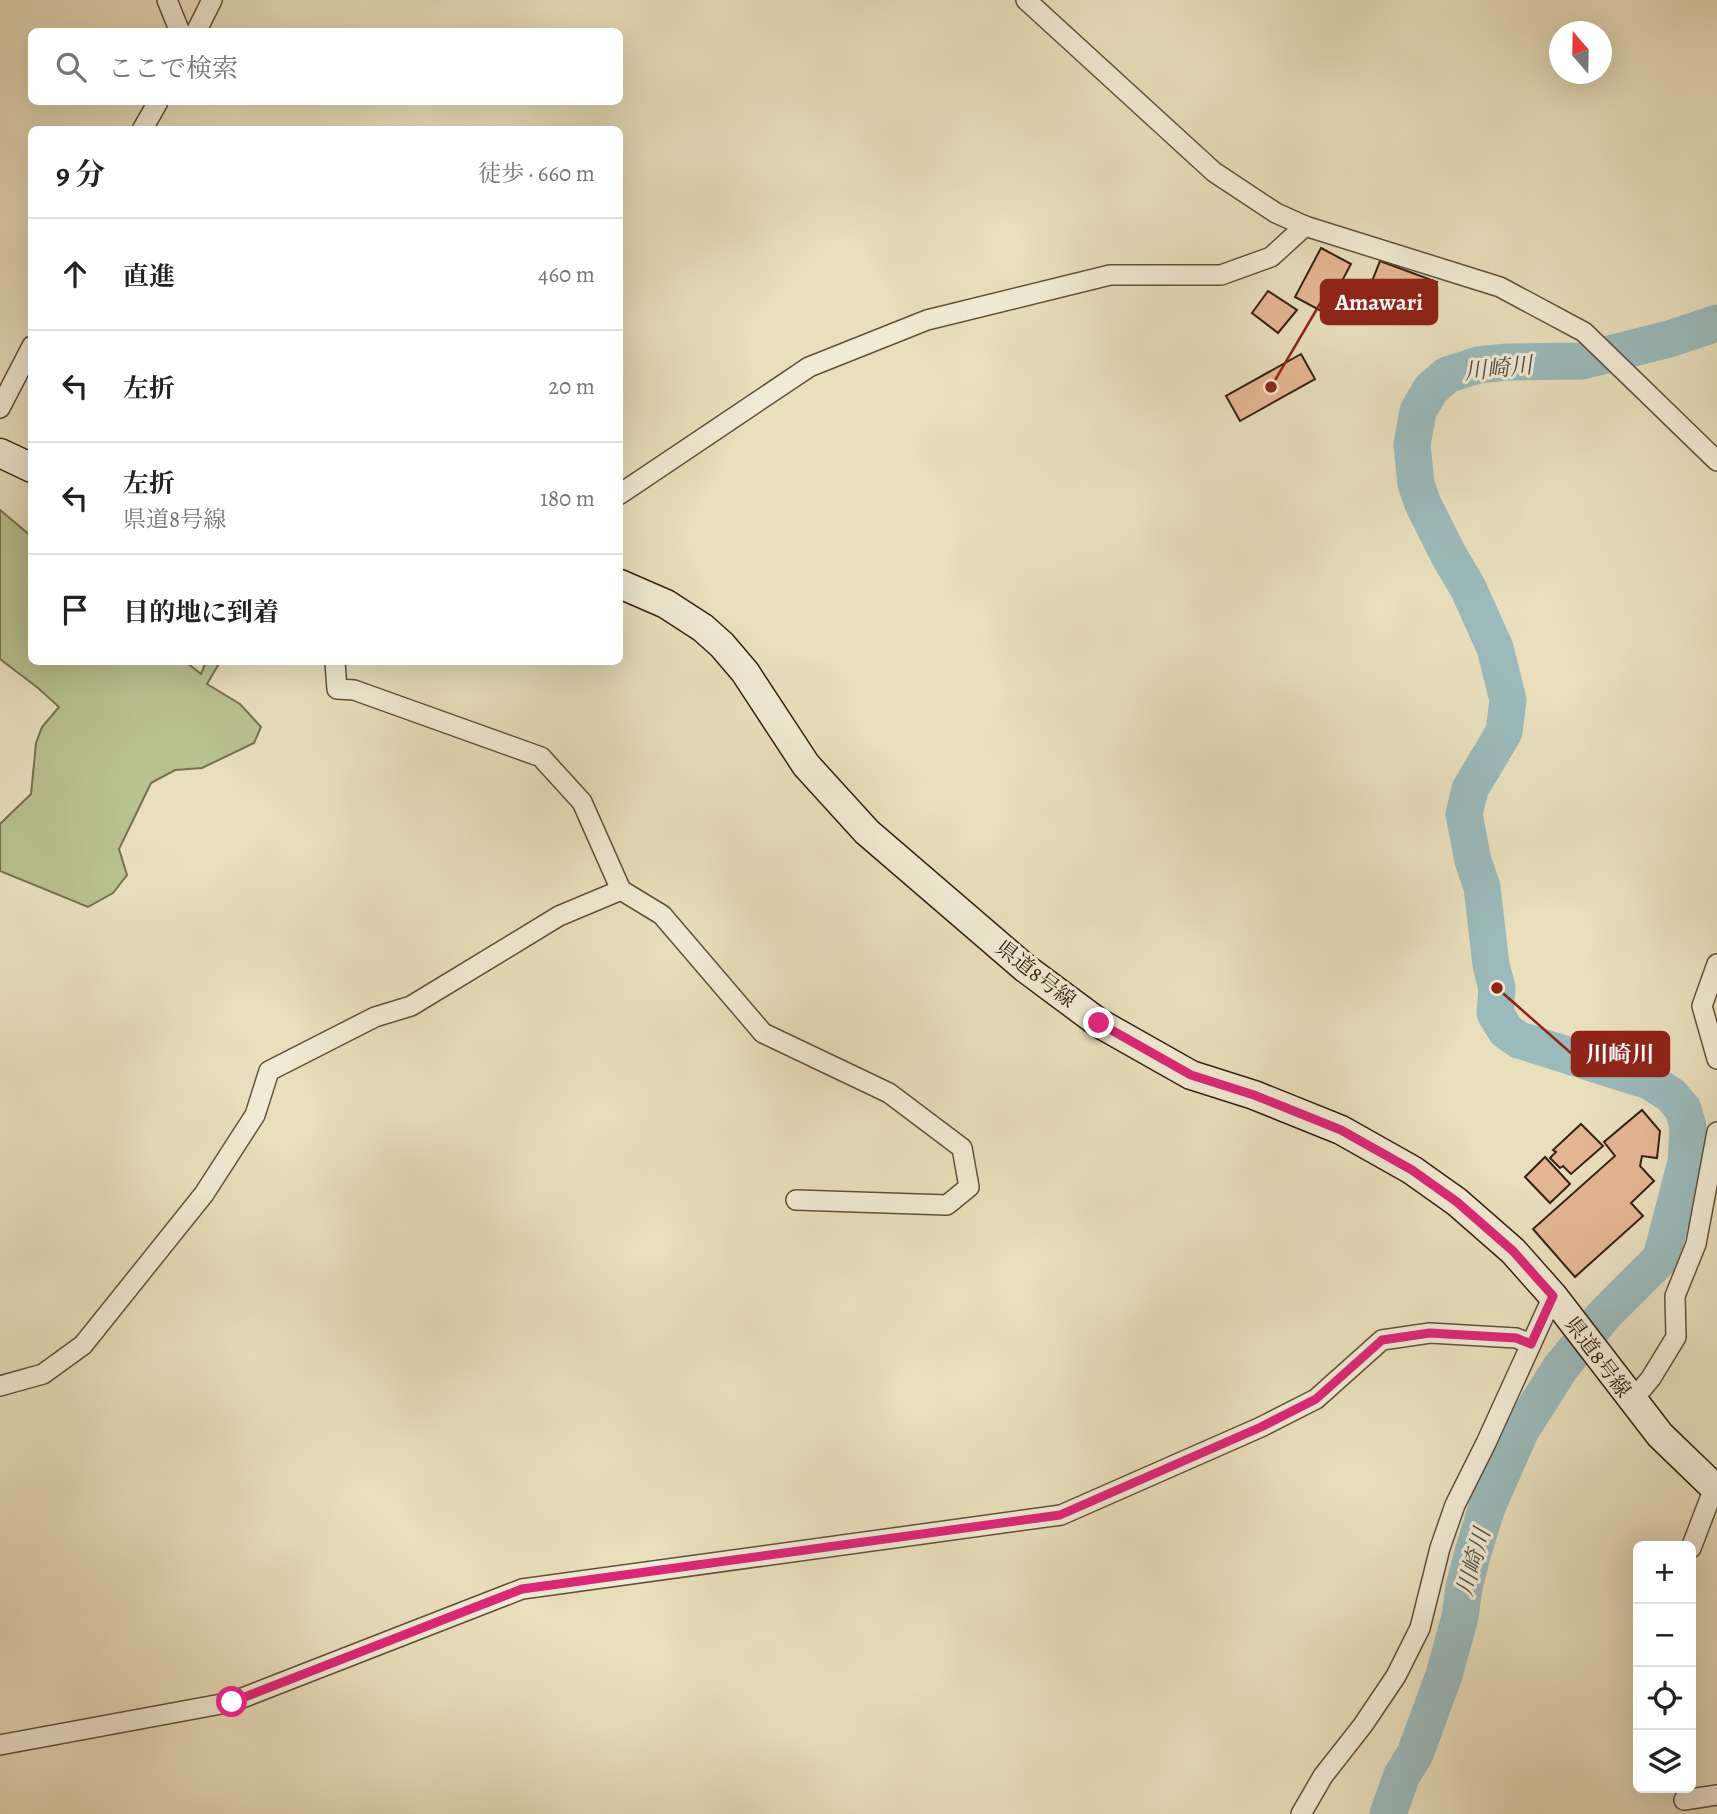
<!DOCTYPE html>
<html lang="ja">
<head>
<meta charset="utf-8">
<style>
	:root { --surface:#fff; --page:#f6f6f6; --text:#222; --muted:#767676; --line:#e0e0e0 }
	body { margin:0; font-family:Alegreya,"Noto Serif JP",serif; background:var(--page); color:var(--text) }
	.controls { position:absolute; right:21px; bottom:21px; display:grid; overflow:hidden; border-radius:10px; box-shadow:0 7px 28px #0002 }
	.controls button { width:63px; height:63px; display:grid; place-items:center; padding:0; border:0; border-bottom:2px solid var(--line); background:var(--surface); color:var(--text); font:35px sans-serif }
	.compass { position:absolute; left:1549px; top:21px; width:63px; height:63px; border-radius:50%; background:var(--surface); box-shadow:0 7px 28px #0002; rotate:340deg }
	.stop { position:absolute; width:21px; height:21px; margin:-16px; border:5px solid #db2777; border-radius:50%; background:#fff }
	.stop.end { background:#db2777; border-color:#fff; box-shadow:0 2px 7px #0008 }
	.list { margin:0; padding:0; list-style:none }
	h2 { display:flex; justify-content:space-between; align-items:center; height:91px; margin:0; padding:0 28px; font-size:30px }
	h2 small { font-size:23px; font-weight:400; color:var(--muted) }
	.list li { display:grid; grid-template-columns:46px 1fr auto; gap:21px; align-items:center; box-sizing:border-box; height:112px; padding:0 28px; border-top:2px solid var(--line) }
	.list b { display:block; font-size:26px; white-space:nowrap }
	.list p { margin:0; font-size:23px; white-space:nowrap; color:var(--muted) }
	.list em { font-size:23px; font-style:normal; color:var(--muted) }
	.icon { flex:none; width:38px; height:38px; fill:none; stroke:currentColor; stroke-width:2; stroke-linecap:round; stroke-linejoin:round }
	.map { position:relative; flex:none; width:1717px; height:1814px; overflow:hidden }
	.search { position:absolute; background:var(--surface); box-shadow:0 7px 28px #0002; left:28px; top:28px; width:595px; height:77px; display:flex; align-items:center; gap:18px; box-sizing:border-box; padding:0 24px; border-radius:10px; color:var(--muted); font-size:26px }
	.panel { position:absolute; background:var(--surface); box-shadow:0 7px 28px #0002; left:28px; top:126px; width:595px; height:539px; border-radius:10px }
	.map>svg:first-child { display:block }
	.green { fill:#b9c18f; stroke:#777050; stroke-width:2 }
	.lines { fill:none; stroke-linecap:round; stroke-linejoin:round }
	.river { stroke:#9bbabb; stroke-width:37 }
	.building { fill:#e5b694; stroke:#352012; stroke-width:2 }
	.minor-casing { stroke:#62503d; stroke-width:22 }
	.secondary-casing { stroke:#352012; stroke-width:31 }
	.minor { stroke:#f1ead4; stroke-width:19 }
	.secondary { stroke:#f1ead4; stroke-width:28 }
	.route { stroke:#db2777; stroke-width:9 }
	.labels { text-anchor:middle; stroke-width:6; stroke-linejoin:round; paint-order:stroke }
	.street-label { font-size:21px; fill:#352012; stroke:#f1ead4 }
	.water-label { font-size:23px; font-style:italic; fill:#544e45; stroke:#f1ead4 }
	.leader { fill:none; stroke:#8f2418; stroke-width:2.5 }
	.callout-dot { fill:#8f2418; stroke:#f1ead4; stroke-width:2.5 }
	.callout { fill:#8f2418; stroke:#8f2418; stroke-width:2.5 }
	.callout-label { font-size:23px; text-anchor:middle; font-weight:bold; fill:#fff }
</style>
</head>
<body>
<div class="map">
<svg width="1717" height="1814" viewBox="0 0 1717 1814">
	<rect width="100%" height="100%" fill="#e9dfbd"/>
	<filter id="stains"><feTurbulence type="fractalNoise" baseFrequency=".00286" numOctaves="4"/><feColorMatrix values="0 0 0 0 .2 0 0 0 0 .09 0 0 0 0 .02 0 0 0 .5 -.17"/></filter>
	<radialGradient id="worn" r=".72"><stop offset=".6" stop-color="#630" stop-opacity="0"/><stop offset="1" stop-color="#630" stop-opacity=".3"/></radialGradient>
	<polygon class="green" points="0,510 31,536 32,662 186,662 201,674 206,662 220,662 207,684 240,704 261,727 254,743 202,768 175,770 151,783 119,849 127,875 113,893 88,907 0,871 0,824 31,794 36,743 42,727 59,707 38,688 0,659"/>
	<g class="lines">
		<polyline class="river" points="1388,1814 1402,1775 1415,1754 1444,1675 1460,1617 1464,1587 1473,1552 1487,1507 1521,1430 1561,1367 1604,1315 1661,1258 1686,1162 1688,1127 1683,1109 1671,1095 1649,1081 1519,1040 1506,1031 1495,1013 1497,988 1491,965 1482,887 1473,861 1464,814 1470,789 1504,732 1508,700 1495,648 1468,588 1448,554 1423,504 1416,484 1412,445 1418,411 1431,389 1447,375 1478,365 1507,362 1582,361 1669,339 1717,323"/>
	</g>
	<g class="building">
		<polygon points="1321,248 1351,264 1325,313 1295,297"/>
		<polygon points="1380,261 1437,282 1425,316 1367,294"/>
		<polygon points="1268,291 1297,310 1278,333 1252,313"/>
		<polygon points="1301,354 1315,379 1240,421 1226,396"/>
		<polygon points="1642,1110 1660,1131 1657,1158 1642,1156 1640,1166 1654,1181 1631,1203 1643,1216 1575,1277 1533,1229 1615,1156 1604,1142"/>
		<polygon points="1581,1124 1603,1146 1571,1174 1563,1166 1560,1168 1550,1158 1556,1152 1553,1150"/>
		<polygon points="1545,1157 1570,1184 1550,1203 1525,1177"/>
	</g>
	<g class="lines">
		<g class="minor-casing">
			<g id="minor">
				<polyline points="167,0 180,32"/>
				<polyline points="1026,0 1214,172 1276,213 1305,226 1500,287 1584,332 1717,461"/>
				<polyline points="196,32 212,0"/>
				<polyline points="142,130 158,102"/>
				<polyline points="0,408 32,346"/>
				<polyline points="620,494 809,367 927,320 1110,275 1221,275 1271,257 1305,226"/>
				<polyline points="335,662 337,689 354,690 541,757 582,802 621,890 662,915 763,1033 889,1093 962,1148 969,1187 947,1205 796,1200"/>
				<polyline points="1717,964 1702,1006 1717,1059"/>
				<polyline points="0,1386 43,1374 83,1345 204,1194 255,1115 269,1071 375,1017 411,1006 559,916 621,890"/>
				<polyline points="1632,1401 1651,1378 1676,1337 1675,1296 1696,1244 1717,1132"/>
				<polyline points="1691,1548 1714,1488"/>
				<polyline points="0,1745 232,1702 522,1589 1061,1515 1261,1427 1316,1399 1382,1340 1430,1333 1516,1338 1531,1344"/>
				<polyline points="1684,1800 1717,1795"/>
				<polyline points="1301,1814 1323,1776 1363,1725 1396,1676 1420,1628 1440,1548 1455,1505 1486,1443 1553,1296"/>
			</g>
		</g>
		<g class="secondary-casing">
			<g id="secondary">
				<polyline points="0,453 32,468"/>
				<polyline points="620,584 666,604 703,628 722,645 745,672 806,765 867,832 1025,968 1099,1023 1191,1075 1254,1095 1341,1130 1412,1170 1457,1202 1513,1251 1553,1296 1660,1435 1717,1490"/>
			</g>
		</g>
		<use href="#minor" class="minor"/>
		<use href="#secondary" class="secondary"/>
	</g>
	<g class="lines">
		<polyline class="route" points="232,1702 522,1589 1060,1515 1261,1427 1316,1399 1382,1340 1430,1333 1516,1338 1531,1344 1553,1296 1513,1251 1457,1202 1412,1170 1341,1130 1254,1095 1191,1075 1099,1023"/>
	</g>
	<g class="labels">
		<g class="street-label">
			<text transform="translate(1036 974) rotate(38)" y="7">県道8号線</text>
			<text transform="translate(1598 1357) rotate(53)" y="7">県道8号線</text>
		</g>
		<g class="water-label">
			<text transform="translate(1498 368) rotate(-6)" y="8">川崎川</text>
			<text transform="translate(1473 1562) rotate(-74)" y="8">川崎川</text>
		</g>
	</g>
	<path class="leader" d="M1271 387L1321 302M1497 988L1572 1054"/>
	<g class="callout-dot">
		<circle cx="1271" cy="387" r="7"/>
		<circle cx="1497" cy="988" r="7"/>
	</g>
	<g class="callout">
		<rect x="1321" y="280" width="116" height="44" rx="7"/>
		<rect x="1572" y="1032" width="97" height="44" rx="7"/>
	</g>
	<g class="callout-label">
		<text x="1379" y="310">Amawari</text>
		<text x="1620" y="1062">川崎川</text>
	</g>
	<rect width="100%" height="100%" filter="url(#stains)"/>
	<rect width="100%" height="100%" fill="url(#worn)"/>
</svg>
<div class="controls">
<button>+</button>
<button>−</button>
<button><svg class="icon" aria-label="locate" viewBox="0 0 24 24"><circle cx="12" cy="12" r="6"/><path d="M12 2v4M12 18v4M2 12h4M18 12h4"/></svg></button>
<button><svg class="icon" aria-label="layers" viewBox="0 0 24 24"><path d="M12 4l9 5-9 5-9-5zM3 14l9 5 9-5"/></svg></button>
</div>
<svg class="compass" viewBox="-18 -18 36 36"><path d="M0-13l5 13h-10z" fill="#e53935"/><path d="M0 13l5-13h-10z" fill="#767676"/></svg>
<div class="stop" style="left:232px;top:1702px"></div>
<div class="stop end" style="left:1099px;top:1023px"></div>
<div class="search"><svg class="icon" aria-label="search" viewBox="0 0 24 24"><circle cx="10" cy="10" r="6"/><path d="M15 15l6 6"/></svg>ここで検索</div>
<section class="panel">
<h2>9 分<small>徒歩 · 660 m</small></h2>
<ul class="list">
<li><svg class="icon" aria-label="ahead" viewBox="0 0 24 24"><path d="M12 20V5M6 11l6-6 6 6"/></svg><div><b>直進</b></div><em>460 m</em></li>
<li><svg class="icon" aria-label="left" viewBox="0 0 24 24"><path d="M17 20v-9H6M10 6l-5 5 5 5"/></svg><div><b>左折</b></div><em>20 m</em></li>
<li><svg class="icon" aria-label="left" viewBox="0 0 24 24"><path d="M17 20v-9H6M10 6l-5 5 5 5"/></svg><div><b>左折</b><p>県道8号線</p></div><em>180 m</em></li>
<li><svg class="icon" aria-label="arrive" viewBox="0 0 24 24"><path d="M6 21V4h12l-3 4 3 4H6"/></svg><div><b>目的地に到着</b></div></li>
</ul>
</section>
</div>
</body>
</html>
